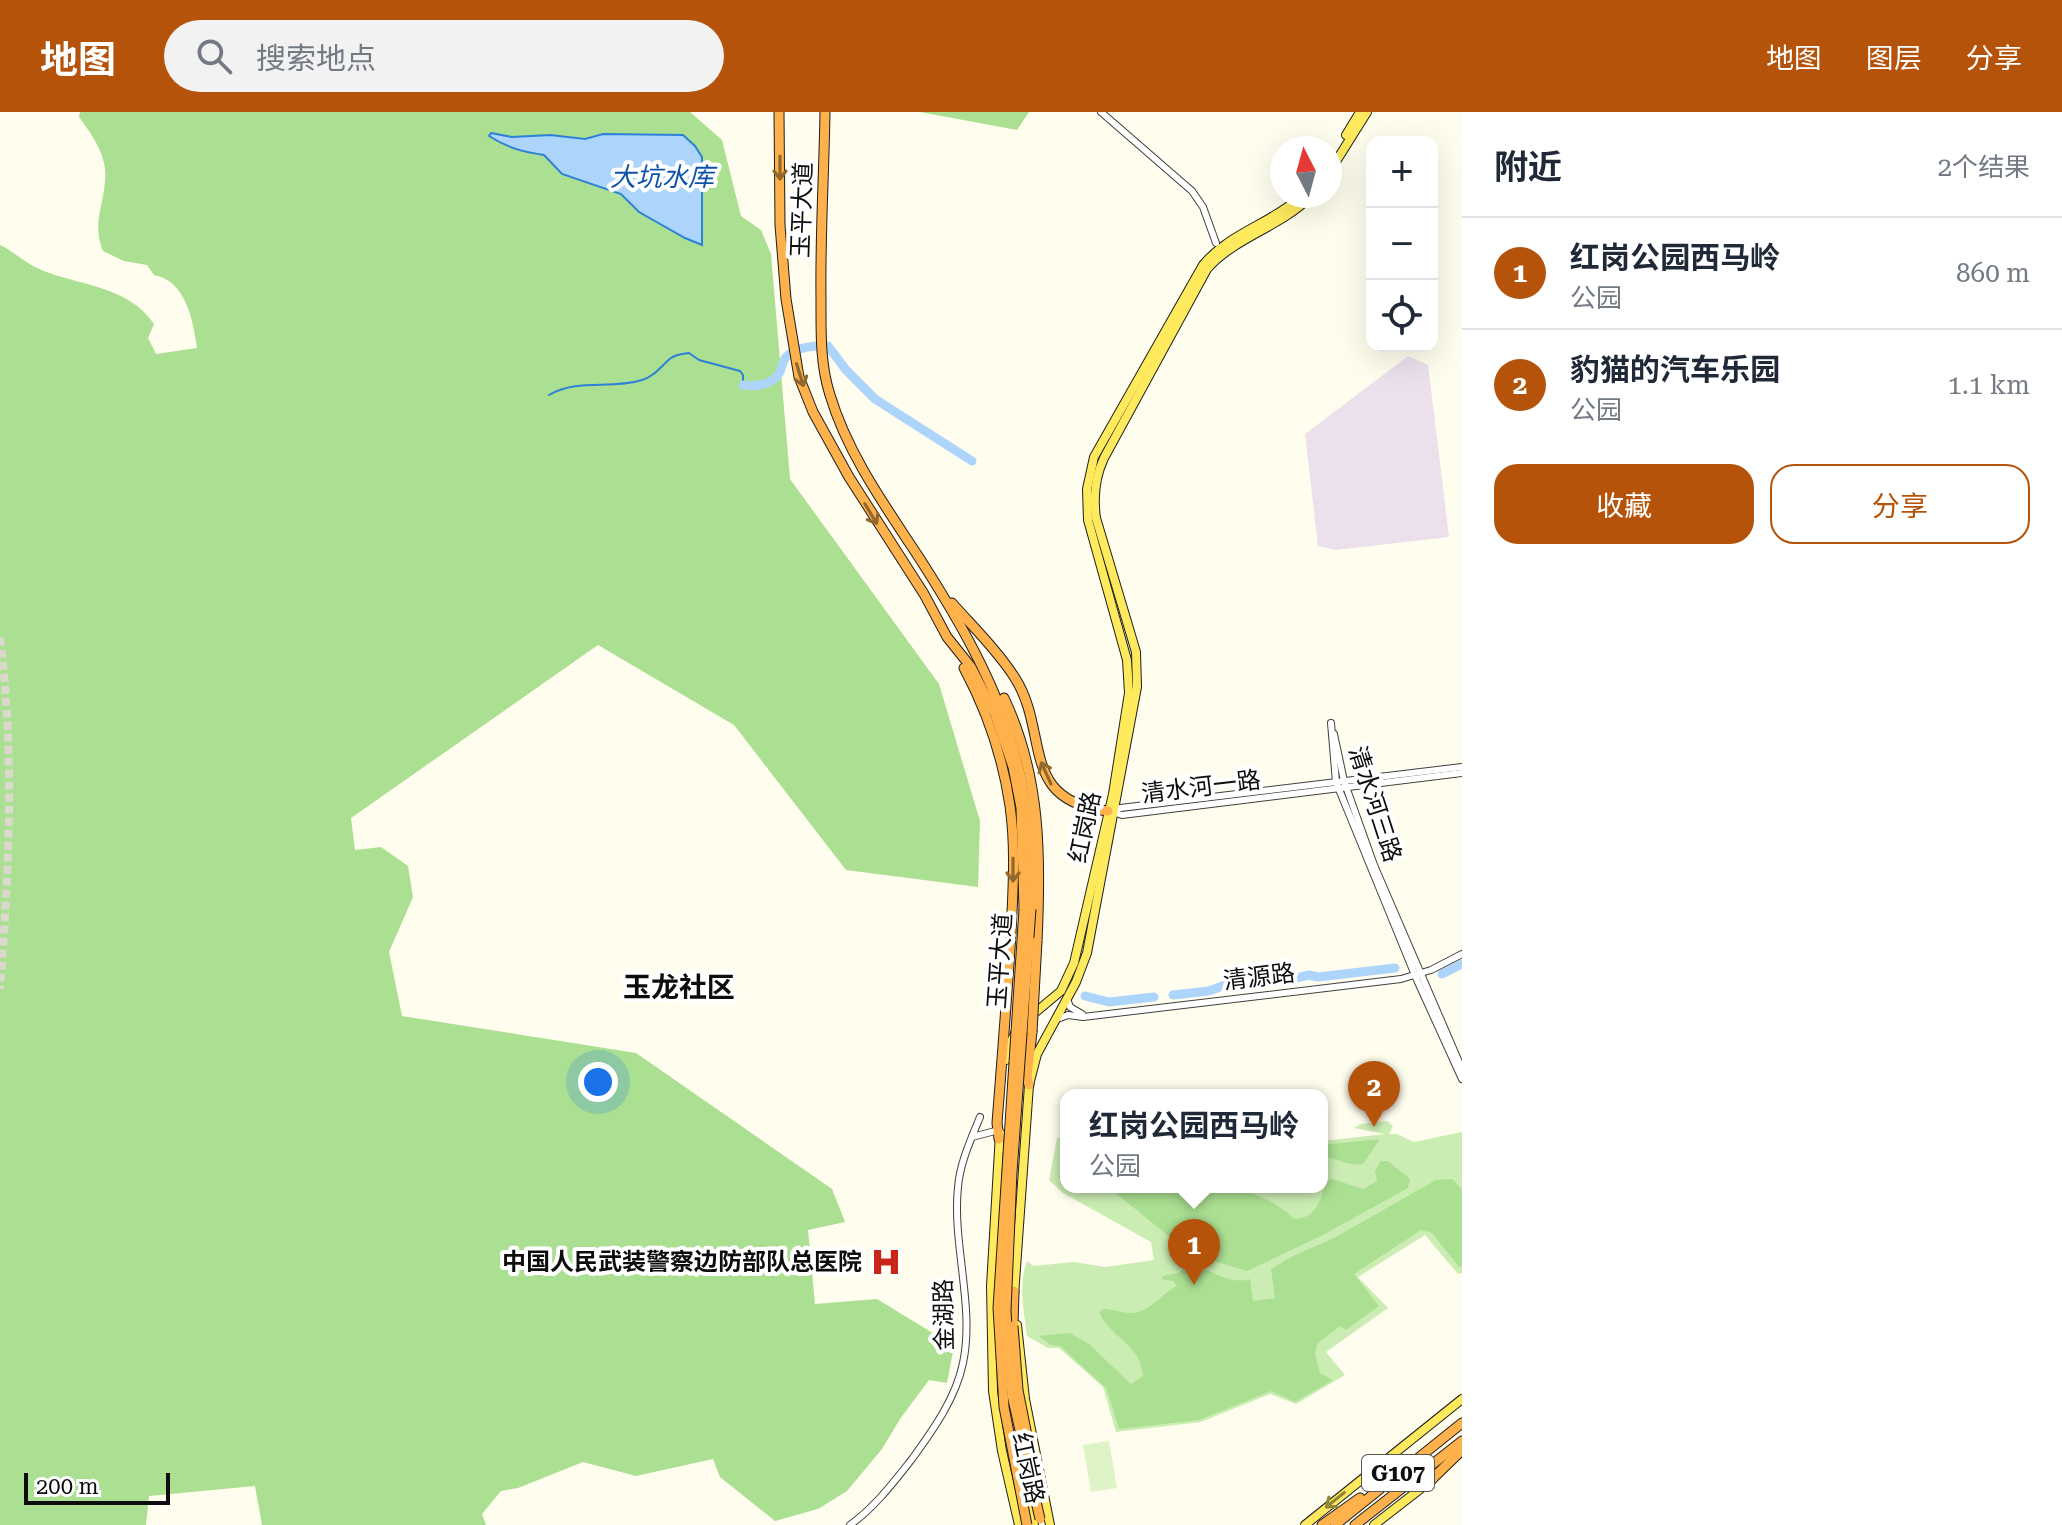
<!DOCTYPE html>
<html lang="zh">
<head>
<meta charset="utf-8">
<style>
	:root { --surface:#fff; --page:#f2f2f3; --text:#1f2937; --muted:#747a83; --line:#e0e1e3; --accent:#b45309 }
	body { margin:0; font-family:"Roboto Serif","Noto Sans SC",serif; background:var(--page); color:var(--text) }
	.controls { position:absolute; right:24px; top:24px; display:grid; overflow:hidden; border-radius:16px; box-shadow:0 8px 32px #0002 }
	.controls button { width:72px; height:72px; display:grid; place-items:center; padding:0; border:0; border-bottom:2px solid var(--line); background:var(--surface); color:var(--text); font:40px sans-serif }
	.compass { position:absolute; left:1270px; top:24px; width:72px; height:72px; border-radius:50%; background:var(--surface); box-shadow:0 8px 32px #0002; rotate:354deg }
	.scale { position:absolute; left:24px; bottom:20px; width:146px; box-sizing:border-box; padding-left:8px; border:4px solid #0d0d0d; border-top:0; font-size:22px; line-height:28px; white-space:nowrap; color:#0d0d0d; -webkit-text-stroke:6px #fff; paint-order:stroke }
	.you { position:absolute; left:598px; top:970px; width:28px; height:28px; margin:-20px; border:6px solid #fff; border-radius:50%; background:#1a73e8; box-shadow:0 0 0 12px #1a73e833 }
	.badge { display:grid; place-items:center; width:52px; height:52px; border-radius:50%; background:var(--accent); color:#fff; font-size:26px; font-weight:700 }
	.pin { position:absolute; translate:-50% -66px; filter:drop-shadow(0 2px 4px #0008) }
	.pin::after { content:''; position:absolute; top:42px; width:28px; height:24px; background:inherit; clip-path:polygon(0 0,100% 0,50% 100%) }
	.popup { position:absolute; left:1060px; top:977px; width:268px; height:104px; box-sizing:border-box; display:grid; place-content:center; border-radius:16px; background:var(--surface); filter:drop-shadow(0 2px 6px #0005); font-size:26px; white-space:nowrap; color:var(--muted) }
	.popup b { font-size:30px; color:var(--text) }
	.popup::after { content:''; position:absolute; left:50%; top:100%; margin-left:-16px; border:16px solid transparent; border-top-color:var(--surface) }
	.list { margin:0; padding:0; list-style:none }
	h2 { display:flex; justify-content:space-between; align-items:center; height:104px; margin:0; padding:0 32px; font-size:34px }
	h2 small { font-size:26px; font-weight:400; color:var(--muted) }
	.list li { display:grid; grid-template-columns:52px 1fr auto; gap:24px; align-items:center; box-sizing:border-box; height:112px; padding:0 32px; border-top:2px solid var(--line) }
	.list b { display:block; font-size:30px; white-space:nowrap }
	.list p { margin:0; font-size:26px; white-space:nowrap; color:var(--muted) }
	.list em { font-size:26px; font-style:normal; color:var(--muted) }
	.actions { display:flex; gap:16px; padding:24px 32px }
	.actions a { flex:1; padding:18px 0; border:2px solid var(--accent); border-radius:24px; text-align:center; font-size:28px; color:var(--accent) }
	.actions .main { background:var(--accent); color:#fff }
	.icon { flex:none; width:44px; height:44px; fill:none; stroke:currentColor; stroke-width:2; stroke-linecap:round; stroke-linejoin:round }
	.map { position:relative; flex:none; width:1462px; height:1413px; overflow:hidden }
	header { display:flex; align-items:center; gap:48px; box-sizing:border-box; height:112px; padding:0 40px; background:var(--accent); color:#fff }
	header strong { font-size:38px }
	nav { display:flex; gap:44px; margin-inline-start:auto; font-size:28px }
	.search { width:560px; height:72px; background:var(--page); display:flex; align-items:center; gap:20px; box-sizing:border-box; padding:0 28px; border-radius:44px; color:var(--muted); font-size:30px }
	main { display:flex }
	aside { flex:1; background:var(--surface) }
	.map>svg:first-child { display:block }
	.industrial { fill:#ede0ed }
	.green { fill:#cbedb3 }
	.forest { fill:#abdf91 }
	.pitch { fill:#def3c6 }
	.water { fill:#add5fb; stroke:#2d81d9; stroke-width:2 }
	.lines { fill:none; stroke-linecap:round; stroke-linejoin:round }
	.stream { stroke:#2d81d9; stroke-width:2 }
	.river { stroke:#add5fb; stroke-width:9 }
	.major-tunnel { stroke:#dbd9cb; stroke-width:8; stroke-dasharray:8 4; stroke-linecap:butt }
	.minor-casing { stroke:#404040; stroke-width:8 }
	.major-casing { stroke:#1e1e1e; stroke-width:10 }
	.highway-casing { stroke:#1e1e1e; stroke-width:11 }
	.minor { stroke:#fff; stroke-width:6 }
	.major { stroke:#ffea5d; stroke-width:8 }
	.highway { stroke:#ffb24b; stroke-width:9 }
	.highway-bridge-casing { stroke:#1e1e1e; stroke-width:11; stroke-linecap:butt }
	.highway-bridge { stroke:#ffb24b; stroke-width:9 }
	.oneway { stroke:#92682f }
	.oneway2 { stroke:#928739 }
	.labels { text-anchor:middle; stroke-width:8; stroke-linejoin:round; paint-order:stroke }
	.shield { fill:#fff; stroke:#565656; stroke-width:2 }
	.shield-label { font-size:22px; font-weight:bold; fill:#0d0d0d }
	.street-label { font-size:24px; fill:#0d0d0d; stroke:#fff }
	.poi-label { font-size:24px; font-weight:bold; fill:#0d0d0d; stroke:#fff; text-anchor:end }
	.water-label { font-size:26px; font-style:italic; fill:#0c53a9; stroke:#fff }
	.quarter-label { font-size:28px; font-weight:bold; fill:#0d0d0d; stroke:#fff }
</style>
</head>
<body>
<header>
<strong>地图</strong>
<div class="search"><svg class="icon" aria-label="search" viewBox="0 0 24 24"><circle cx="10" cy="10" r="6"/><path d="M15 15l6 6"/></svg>搜索地点</div>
<nav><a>地图</a><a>图层</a><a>分享</a></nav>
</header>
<main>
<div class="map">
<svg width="1462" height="1413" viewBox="0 0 1462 1413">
	<rect width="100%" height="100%" fill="#fffded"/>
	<polygon class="industrial" points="1408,244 1428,253 1449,425 1336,438 1318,434 1305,322"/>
	<path class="green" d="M 1387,1009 L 1393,1014 L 1389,1022 L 1397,1022 L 1414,1030 L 1462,1020 L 1462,1161 L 1458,1162 L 1425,1123 L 1358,1165 L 1388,1196 L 1326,1240 L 1345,1263 L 1296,1292 L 1270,1282 L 1201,1310 L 1116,1320 L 1103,1275 L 1059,1236 L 1048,1236 L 1027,1224 C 1024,1199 1018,1174 1027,1149 L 1033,1154 L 1074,1150 L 1105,1155 L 1154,1148 L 1151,1130 L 1063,1081 L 1049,1068 L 1057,1026 L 1066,1026 L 1066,1075 L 1322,1075 L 1322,1029 L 1385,1022 L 1354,1016 L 1361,1012 Z"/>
	<g class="forest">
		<path d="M 80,0 L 690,0 L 722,28 L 741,104 L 761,118 L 771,142 L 790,367 L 939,572 L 980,709 L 978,775 L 846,758 L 734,613 L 598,533 L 351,706 L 355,738 L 381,735 L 408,754 L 413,785 L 389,840 L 402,904 L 636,941 L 832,1077 L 845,1110 L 808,1118 L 815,1192 L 877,1187 L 954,1234 L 947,1271 L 929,1268 L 900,1307 L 882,1337 L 847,1379 L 818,1397 L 775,1409 L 720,1365 L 713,1347 L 636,1364 L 583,1350 L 518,1376 L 501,1379 L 482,1402 L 486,1413 L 262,1413 L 255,1374 L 149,1384 L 146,1413 L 0,1413 L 0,133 C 13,139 24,150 37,156 C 76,174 127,172 154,212 L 148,226 L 156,242 L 197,236 C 193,208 186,169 154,163 L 147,153 L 124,149 L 103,139 C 92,111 103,97 105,69 C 108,45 93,24 79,5 Z"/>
		<polygon points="920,0 1029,0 1017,18"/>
		<path d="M 1380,1027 L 1363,1052 C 1348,1055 1337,1045 1322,1045 L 1322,1033 Z"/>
		<path d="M 1381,1049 L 1388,1049 L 1410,1067 L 1408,1076 L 1323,1123 L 1247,1159 L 1191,1142 L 1108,1075 L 1235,1075 C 1251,1080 1285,1094 1293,1107 C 1316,1107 1320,1089 1327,1069 L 1332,1067 L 1363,1077 L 1377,1069 L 1375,1059 Z"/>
		<path d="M 1452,1067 L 1462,1077 L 1462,1154 L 1459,1155 L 1432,1121 L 1421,1118 L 1354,1162 L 1379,1194 L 1346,1218 L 1340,1214 L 1317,1232 L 1315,1243 L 1320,1261 L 1333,1268 L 1295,1290 L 1271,1279 L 1199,1308 L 1119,1317 L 1106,1276 L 1060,1234 L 1051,1233 L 1039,1224 L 1070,1221 L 1089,1232 L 1131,1272 L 1143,1264 C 1142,1234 1109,1224 1099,1200 L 1103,1197 C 1113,1197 1121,1201 1131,1201 C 1150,1201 1161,1182 1177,1174 L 1173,1169 L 1162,1167 L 1163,1164 L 1178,1161 L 1187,1153 C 1209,1154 1227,1174 1250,1167 L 1253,1189 L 1275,1186 L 1271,1157 L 1293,1144 L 1334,1126 L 1436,1068 Z"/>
	</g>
	<polygon class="pitch" points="1109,1329 1117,1376 1091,1380 1083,1333"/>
	<path class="water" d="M 491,21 L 512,25 L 550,23 L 585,27 L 603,22 L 683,23 L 695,34 L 702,45 L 702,133 L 685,126 L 639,100 L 621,82 L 562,62 L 544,43 C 523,40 508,36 489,24 Z"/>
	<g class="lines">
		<path class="stream" d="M 549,283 C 579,266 610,278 642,268 C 654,265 662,253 671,246 C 677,242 683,242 689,241 L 699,248 L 740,259 L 743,263 L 743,273"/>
		<g class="river">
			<path d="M 743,273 C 755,275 770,273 778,263 C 782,258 782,250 786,245 C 795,235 816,233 828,234 L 846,258 L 875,287 L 972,349"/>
			<polyline points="1442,862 1462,852"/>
			<polyline points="1283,869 1309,863 1318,865 1395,856"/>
			<polyline points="1173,883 1209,879 1225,873 1235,875 1260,872"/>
			<polyline points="1085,884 1109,890 1154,885"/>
		</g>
		<path class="major-tunnel" d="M 0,526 C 15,641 9,761 0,877"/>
		<g class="minor-casing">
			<g id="minor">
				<polyline points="1101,0 1192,79 1203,95 1216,131"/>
				<polyline points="1331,611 1336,670 1417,868 1462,967"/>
				<polyline points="1334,622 1344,669 1374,753 1462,957"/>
				<polyline points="1112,697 1462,655"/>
				<polyline points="1112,700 1122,703 1462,661"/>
				<polyline points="1067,887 1070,895 1082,902"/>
				<polyline points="1057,907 1068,903 1083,905 1401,867 1431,858 1462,842"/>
				<polyline points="972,1025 999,1018"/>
				<path d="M 850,1413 C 875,1395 893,1371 912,1347 C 933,1318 956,1286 963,1251 C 975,1195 952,1132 958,1075 C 960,1051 971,1027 980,1005"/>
			</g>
		</g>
		<g class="major-casing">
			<g id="major">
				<polyline points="1346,23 1360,0"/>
				<polyline points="1330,59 1367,0"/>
				<path d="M 1031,904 L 1061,879 L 1074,851 L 1113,682 L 1129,581 L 1127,548 L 1088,408 L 1087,377 L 1094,345 L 1203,153 C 1229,121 1272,111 1302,84"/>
				<polyline points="1006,948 1009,934 1016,919"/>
				<polyline points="1000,1021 991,1174 993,1279 1002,1339 1019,1413"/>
				<path d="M 1014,1184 L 1029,973 L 1037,942 L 1076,870 L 1087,841 L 1137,575 L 1136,540 L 1096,406 C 1093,384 1095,365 1104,346 L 1207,157 C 1235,125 1281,115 1311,84"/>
				<polyline points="1017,1213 1025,1287 1050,1413"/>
				<polyline points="1019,1343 1034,1413"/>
				<polyline points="1305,1413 1462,1287"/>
				<polyline points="1374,1413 1433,1367"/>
			</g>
		</g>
		<g class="highway-casing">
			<g id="highway">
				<polyline points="779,0 780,113 786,187 799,265 813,300 849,365 924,482 947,525 971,555 995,602 1013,655 1021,696 1024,797"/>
				<path d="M 825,0 C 824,63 820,125 821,187 C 821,220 820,252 830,283 C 848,343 886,395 920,447 C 996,566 1037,653 1031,797"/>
				<path d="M 952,491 C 973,515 998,539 1015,566 C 1050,621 1018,689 1108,699"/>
				<path d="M 964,556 C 987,599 1003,646 1010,694 C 1016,736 1013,779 1011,822 C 1007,885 1002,948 997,1011 L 999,1027"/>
				<path d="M 1004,586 C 1041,664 1041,745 1037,829"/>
				<polyline points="1029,973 1027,965 1032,920"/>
				<polyline points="1013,1214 1014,1179"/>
				<polyline points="1430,1369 1462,1338"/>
				<polyline points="1322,1413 1360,1386"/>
				<polyline points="1335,1413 1462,1311"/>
				<polyline points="1355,1413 1462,1329"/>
			</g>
		</g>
		<use href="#minor" class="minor"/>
		<use href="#major" class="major"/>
		<use href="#highway" class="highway"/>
		<g class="highway-bridge-casing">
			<g id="highway-bridge">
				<polyline points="1024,797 998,1196 1004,1295 1027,1413"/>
				<polyline points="1031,797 1012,1060 1006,1199 1012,1283 1040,1407"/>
				<polyline points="1032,920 1037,829"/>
				<polyline points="1013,1214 1018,1278 1035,1364"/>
			</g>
		</g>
		<use href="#highway-bridge" class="highway-bridge"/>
	</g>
	<defs><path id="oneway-shaft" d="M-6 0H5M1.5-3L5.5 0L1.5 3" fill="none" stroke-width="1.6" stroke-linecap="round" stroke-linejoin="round" transform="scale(2)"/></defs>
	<g class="oneway">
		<use href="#oneway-shaft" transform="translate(780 56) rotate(90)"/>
		<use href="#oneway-shaft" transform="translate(800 263) rotate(73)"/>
		<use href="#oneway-shaft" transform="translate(871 402) rotate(59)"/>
		<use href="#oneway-shaft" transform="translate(1046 661) rotate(-114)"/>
		<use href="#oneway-shaft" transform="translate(1013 758) rotate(90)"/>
	</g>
	<use class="oneway2" href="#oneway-shaft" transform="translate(1335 1388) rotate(141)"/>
	<defs>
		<g id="hospital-bare" transform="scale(2.4)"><path d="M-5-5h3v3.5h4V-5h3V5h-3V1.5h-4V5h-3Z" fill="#c92519" stroke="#fff" stroke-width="2.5" paint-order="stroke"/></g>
	</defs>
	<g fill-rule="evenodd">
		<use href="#hospital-bare" x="886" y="1150"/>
	</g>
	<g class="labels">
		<rect class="shield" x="1362" y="1343" width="72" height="36" rx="6"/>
		<g class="shield-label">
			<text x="1398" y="1369">G107</text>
		</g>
		<g class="street-label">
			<text transform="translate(802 98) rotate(-88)" y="8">玉平大道</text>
			<text transform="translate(1201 675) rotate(-7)" y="8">清水河一路</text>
			<text transform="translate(1375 692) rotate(72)" y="8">清水河三路</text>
			<text transform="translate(1085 715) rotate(-78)" y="8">红岗路</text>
			<text transform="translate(1000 849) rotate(-86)" y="8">玉平大道</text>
			<text transform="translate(1259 865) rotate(-7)" y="8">清源路</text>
			<text transform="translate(944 1203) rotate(-91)" y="8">金湖路</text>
			<text transform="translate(1028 1356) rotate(78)" y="8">红岗路</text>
		</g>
		<g class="poi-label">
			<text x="862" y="1158">中国人民武装警察边防部队总医院</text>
		</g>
		<g class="water-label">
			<text x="662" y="74">大坑水库</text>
		</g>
		<g class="quarter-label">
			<text x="679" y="885">玉龙社区</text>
		</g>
	</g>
</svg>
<div class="controls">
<button>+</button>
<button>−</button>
<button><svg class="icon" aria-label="locate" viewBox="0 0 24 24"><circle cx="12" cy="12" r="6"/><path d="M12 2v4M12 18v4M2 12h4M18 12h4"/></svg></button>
</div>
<svg class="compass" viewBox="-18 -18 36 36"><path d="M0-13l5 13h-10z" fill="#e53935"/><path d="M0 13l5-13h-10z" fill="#747a83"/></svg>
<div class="scale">200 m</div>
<div class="you"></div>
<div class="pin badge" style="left:1194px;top:1173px">1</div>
<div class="popup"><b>红岗公园西马岭</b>公园</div>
<div class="pin badge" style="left:1374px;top:1015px">2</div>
</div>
<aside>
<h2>附近<small>2个结果</small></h2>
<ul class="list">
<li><span class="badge">1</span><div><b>红岗公园西马岭</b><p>公园</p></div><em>860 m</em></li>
<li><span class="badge">2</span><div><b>豹猫的汽车乐园</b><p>公园</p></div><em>1.1 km</em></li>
</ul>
<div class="actions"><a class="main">收藏</a><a>分享</a></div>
</aside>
</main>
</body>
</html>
